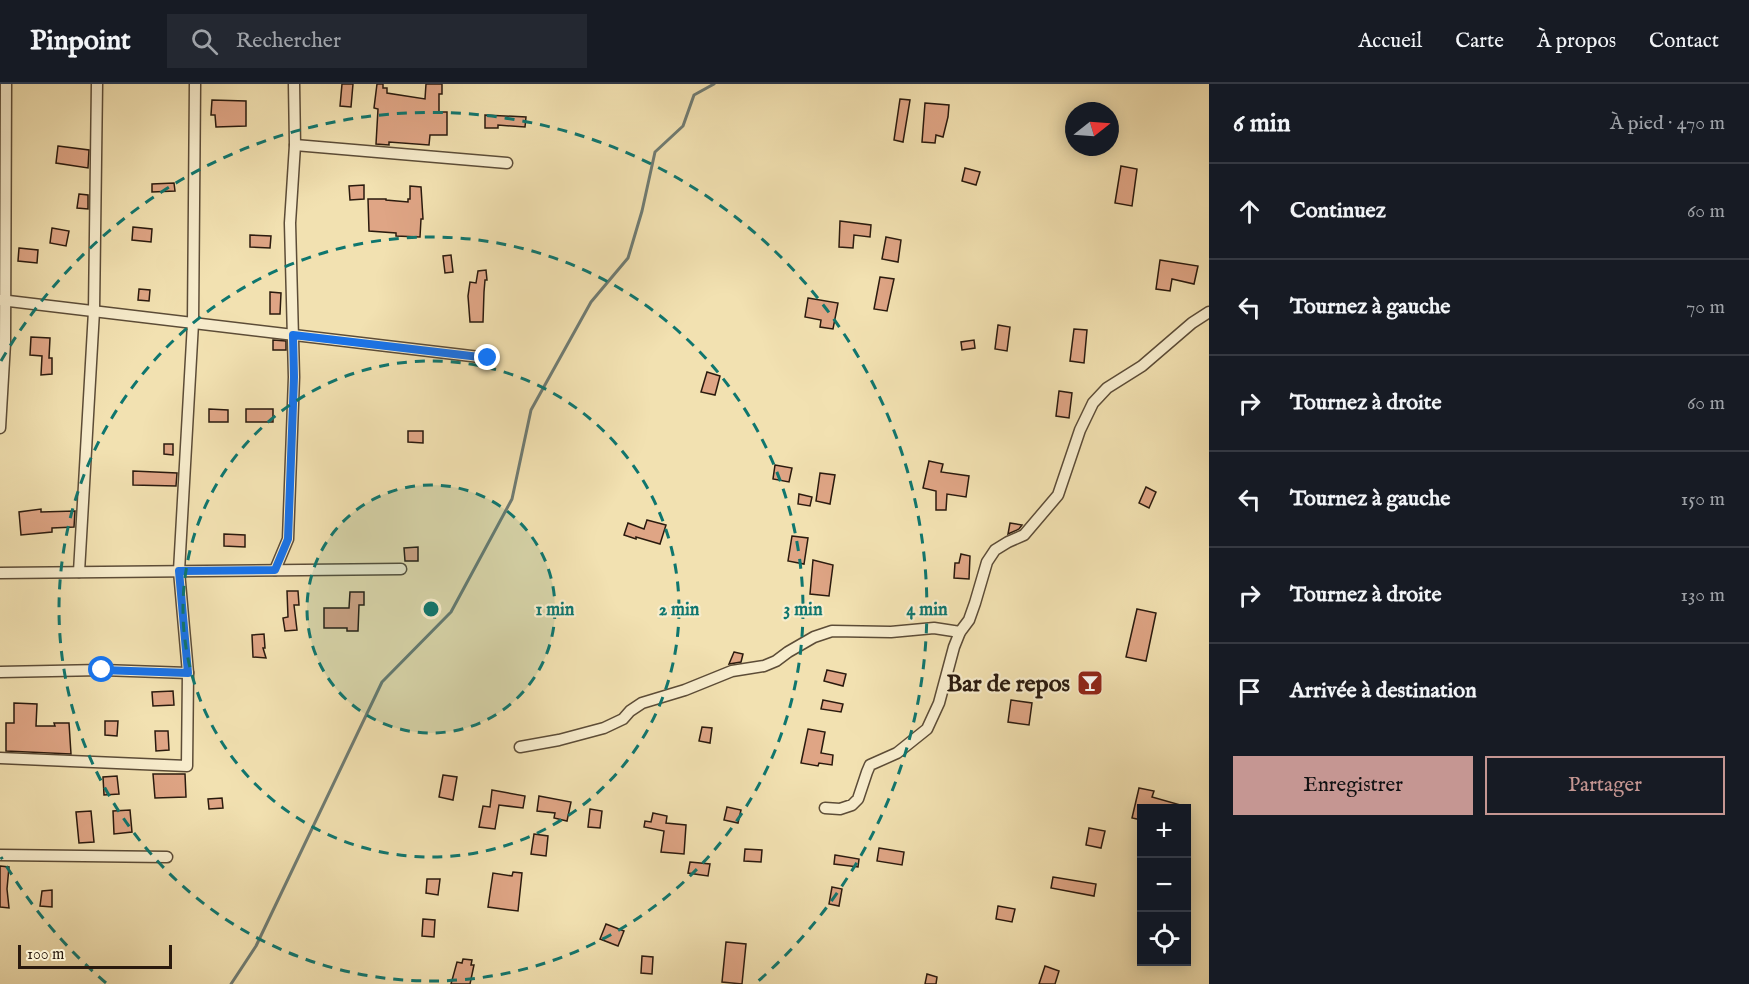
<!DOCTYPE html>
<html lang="fr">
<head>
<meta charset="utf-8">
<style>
	:root { --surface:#171b24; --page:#242831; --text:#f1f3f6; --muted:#9ea1a6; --line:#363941; --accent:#c59692 }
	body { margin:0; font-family:"IM FELL English",serif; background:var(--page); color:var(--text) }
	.controls { position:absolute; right:18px; bottom:18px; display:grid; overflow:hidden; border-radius:0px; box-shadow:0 3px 15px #0003 }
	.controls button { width:54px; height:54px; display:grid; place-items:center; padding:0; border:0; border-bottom:2px solid var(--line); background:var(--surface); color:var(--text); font:30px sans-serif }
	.compass { position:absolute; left:1065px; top:18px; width:54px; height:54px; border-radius:50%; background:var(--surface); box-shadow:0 3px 15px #0003; rotate:73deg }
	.scale { position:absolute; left:18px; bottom:15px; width:154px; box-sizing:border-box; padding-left:6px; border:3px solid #2a1a0e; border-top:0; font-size:16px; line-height:21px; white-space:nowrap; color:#2a1a0e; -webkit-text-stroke:4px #f7eccc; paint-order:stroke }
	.stop { position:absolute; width:18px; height:18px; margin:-14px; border:4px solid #1a73e8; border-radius:50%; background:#fff }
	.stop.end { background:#1a73e8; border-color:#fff; box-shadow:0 2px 6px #0008 }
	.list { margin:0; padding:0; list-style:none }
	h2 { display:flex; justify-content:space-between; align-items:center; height:78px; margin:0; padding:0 24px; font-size:26px }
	h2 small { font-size:20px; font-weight:400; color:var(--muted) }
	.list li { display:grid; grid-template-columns:39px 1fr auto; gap:18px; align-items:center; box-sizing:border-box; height:96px; padding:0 24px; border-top:2px solid var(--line) }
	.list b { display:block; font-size:22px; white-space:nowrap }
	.list em { font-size:20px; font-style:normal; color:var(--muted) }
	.actions { display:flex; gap:12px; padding:18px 24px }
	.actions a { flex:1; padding:14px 0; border:2px solid var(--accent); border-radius:0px; text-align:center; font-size:21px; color:var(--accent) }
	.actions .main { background:var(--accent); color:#111 }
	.icon { flex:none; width:33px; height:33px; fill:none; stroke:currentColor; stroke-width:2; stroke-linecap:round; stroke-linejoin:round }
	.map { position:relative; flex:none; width:1209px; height:900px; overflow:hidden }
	header { display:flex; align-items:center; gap:36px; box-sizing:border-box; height:84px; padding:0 30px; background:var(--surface); border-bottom:2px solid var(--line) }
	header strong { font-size:28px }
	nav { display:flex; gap:33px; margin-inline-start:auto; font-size:21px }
	.search { width:420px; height:54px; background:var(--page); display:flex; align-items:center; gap:15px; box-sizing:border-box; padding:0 21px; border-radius:0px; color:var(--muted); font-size:22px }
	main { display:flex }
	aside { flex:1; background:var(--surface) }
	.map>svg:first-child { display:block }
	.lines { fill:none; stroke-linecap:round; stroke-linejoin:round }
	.stream { stroke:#6f7b72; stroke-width:3 }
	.building { fill:#dfa585; stroke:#2a1a0e; stroke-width:1.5 }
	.minor-casing { stroke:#5c4c37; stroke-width:13 }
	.minor { stroke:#f7eccc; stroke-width:10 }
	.route { stroke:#1a73e8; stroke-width:8 }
	.ring { fill:none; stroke:#0f766e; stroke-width:3; stroke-dasharray:10 8 }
	.labels { text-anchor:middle; stroke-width:4.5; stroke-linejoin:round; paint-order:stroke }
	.poi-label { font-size:24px; font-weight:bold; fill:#2a1a0e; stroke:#f7eccc; text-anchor:end }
	.centre { fill:#0f766e; stroke:#f7eccc; stroke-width:3 }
	.ring-label { font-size:18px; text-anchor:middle; font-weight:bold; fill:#0f766e; stroke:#f7eccc; stroke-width:4.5; stroke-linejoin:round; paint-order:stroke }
</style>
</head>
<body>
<header>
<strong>Pinpoint</strong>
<div class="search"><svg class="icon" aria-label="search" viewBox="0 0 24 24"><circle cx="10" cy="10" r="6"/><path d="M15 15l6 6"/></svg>Rechercher</div>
<nav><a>Accueil</a><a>Carte</a><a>À propos</a><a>Contact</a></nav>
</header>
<main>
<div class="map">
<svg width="1209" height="900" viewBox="0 0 1209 900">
	<rect width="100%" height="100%" fill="#f2e1b1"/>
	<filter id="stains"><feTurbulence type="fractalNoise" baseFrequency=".00333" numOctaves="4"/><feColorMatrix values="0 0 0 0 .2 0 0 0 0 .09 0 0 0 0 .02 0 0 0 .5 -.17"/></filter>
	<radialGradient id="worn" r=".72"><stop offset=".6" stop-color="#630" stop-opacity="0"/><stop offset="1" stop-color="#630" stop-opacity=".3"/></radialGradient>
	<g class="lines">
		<polyline class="stream" points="231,900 256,862 382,598 451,528 512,415 531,326 591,218 628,174 642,127 655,68 683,42 694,11 714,0"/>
	</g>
	<g class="building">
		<polygon points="342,0 353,0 351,23 340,22"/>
		<polygon points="377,0 383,0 383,4 387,4 387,9 425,15 426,0 442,0 442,10 439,10 439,28 447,28 447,51 430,51 429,61 389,58 389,61 376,60 378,25 374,24"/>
		<polygon points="900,15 910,16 903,58 894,56"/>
		<polygon points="212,16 246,17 246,42 216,43 215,31 211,31"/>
		<polygon points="925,19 949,21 948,33 943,53 936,51 935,59 922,58"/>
		<polygon points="485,31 526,33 525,43 498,41 498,44 485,44"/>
		<polygon points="58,62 89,66 88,84 56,79"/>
		<polygon points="1121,82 1137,85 1132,122 1115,119"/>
		<polygon points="965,84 980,88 976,101 962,97"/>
		<polygon points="174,99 175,107 152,108 152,100"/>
		<polygon points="364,101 364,115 350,116 349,102"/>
		<polygon points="410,102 421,103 423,135 421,135 420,153 396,152 396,149 369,147 368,115 386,115 386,116 408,118 408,115 410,115"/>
		<polygon points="79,110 88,111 88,125 77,124"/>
		<polygon points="840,137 871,141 870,153 854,151 853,164 839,163"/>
		<polygon points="133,143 152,145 151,158 132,156"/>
		<polygon points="52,144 69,147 66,162 50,159"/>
		<polygon points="250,151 271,152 270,164 250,163"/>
		<polygon points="886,153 901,156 898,178 882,175"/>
		<polygon points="19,164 38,166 37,179 18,177"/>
		<polygon points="451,171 453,188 445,189 443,172"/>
		<polygon points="1160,176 1198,182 1194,200 1172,195 1170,207 1156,205"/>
		<polygon points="486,186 487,196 485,196 484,208 483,238 470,238 468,212 470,198 476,199 478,187"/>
		<polygon points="880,193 894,195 887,227 874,225"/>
		<polygon points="139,205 150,206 149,217 138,216"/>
		<polygon points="270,208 281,209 280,230 270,230"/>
		<polygon points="808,214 838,219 833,245 820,243 821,236 805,233"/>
		<polygon points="998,241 1010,243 1007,267 995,265"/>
		<polygon points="1074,245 1087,246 1084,279 1070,277"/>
		<polygon points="31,253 50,254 49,274 52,274 52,290 41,291 42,272 30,271"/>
		<polygon points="273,256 286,257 286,266 273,266"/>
		<polygon points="974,256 975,264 962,266 961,258"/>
		<polygon points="707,288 720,292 715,311 701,308"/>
		<polygon points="1059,307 1072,309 1069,334 1056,332"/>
		<polygon points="209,325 228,326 228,338 209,338"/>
		<rect x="246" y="325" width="27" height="13"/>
		<polygon points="408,347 423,347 423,359 408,358"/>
		<polygon points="164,360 173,360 173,371 164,370"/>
		<polygon points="929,377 943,380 941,388 969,392 966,413 947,410 946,426 936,426 936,407 923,404"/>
		<polygon points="775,381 792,384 789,398 773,395"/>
		<polygon points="133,387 177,389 176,402 133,401"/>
		<polygon points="820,389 835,391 830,420 816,417"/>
		<polygon points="1146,403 1156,408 1149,424 1139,419"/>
		<polygon points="799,410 812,413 810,422 798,420"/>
		<polygon points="41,425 41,428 75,427 74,443 52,444 52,448 21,451 19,428"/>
		<polygon points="647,436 666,441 660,460 636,453 636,455 624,451 628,439 644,445"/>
		<polygon points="1010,439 1022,441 1019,445 1008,450"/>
		<polygon points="224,450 245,451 245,463 224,462"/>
		<polygon points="792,452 808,454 804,480 788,477"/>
		<polygon points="418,463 418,477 405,477 404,464"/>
		<polygon points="961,470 970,472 969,495 954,494 955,479 959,479"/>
		<polygon points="813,476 833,481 829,512 810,510"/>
		<polygon points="287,507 298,507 299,521 294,521 297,546 285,547 283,534 288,533"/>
		<polygon points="350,508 364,508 364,521 359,521 358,547 347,547 347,544 324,544 324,524 349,524"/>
		<polygon points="1137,525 1156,529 1146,577 1126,573"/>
		<polygon points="264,550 265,564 263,564 266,574 253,573 252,551"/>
		<polygon points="734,568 743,570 741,578 729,580"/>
		<polygon points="827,586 846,590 843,602 824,597"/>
		<polygon points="173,607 174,621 153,622 152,608"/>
		<polygon points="823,616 843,620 841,628 821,625"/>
		<polygon points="1011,616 1032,619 1029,641 1008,638"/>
		<polygon points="14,619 37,620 36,642 55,642 54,639 69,639 71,670 6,667 6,639 14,639"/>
		<polygon points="105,637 118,637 117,652 105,651"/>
		<polygon points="702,643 712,644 710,659 699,657"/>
		<polygon points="808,645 825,648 821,669 833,671 832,681 819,679 818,682 801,679"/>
		<polygon points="155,647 168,647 169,666 156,667"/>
		<polygon points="153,690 185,690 186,713 155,714"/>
		<polygon points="443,691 457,693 453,716 439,713"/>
		<polygon points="117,692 119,710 104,711 103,693"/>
		<polygon points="1139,704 1154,707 1152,713 1184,722 1184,724 1142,724 1142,736 1132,734"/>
		<polygon points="492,706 525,712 523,724 499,721 495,745 479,743 483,722 490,723"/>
		<polygon points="539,712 571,718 567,737 554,734 555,729 537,727"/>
		<polygon points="222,714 223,724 209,725 208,715"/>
		<polygon points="727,723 741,726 738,739 724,736"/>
		<polygon points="590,725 602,727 600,744 588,743"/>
		<polygon points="130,726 132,748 114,750 113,727"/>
		<polygon points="91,727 94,758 79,759 76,728"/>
		<polygon points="653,729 667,732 666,739 686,741 684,770 661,768 664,747 644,743 645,737 651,738"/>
		<polygon points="1089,744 1105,747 1101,764 1086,761"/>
		<polygon points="534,750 548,752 546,772 531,770"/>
		<polygon points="879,764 904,768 902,781 877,777"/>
		<polygon points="745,765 762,766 761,778 744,777"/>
		<polygon points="835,771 859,775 858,783 834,780"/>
		<polygon points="690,778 710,780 708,792 688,789"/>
		<polygon points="0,782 9,783 7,805 9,824 0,823"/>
		<polygon points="513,788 522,789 518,827 488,823 493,789 512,792"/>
		<polygon points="1053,793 1096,800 1094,812 1051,804"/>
		<polygon points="427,795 440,795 438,811 426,809"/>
		<polygon points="832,803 842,805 839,822 829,820"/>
		<polygon points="52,806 52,823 40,822 42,807"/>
		<polygon points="998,822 1015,825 1012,838 996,835"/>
		<polygon points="423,835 435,836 434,853 422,852"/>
		<polygon points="606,840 624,847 618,862 600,855"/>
		<polygon points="726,858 746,860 742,900 722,898"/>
		<polygon points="642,872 653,873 652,890 641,889"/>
		<polygon points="463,875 472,876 471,881 474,881 470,900 451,900 457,878 462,879"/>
		<polygon points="1045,882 1059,887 1055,900 1039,900"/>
		<polygon points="927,890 937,893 936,900 925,900"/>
	</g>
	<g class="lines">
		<g class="minor-casing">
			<g id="minor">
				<polyline points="295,61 507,79"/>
				<polyline points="0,216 488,274"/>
				<polyline points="0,344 5,259 6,0"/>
				<polyline points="275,486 288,455 294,293 290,139 295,61 294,0"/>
				<polyline points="79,488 94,227 97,0"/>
				<polyline points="0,489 401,485"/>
				<polyline points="0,588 102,586 188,589"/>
				<polyline points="520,663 559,656 604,644 623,635 630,627 642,619 685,606 732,587 764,582 776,577 788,568 814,553 832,547 891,548 934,544 960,548"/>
				<polyline points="0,674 187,682 188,589 179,487 193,239 195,0"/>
				<polyline points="825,724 840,725 852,721 858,715 867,688 870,681 897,669 927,645 939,619 954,563 960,548 969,536 975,519 987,478 995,466 1008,458 1024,451 1058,411 1080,346 1093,319 1107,304 1142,282 1192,239 1209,228"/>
				<polyline points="0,771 167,773"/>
			</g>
		</g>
		<use href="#minor" class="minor"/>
	</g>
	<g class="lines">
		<polyline class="route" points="102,586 188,589 179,487 275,486 288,455 294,293 293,251 488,274"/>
	</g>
	<circle cx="431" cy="525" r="124" fill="#0f766e" fill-opacity=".12"/>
	<g class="ring">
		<circle cx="431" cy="525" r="124"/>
		<circle cx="431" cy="525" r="248"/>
		<circle cx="431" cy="525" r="372"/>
		<path d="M106 899A496 496 0 0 1 1 773M1 277A496 496 0 1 1 756 899"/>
	</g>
	<defs>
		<g id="bar-square" transform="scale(1.35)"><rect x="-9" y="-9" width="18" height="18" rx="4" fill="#8f2418" stroke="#f7eccc"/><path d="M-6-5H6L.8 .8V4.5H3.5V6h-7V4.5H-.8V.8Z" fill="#fff"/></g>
	</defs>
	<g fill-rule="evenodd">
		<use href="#bar-square" x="1090" y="599"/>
	</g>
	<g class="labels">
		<g class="poi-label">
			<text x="1070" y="607">Bar de repos</text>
		</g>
	</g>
	<circle cx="431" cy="525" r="9" class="centre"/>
	<g class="ring-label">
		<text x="555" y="531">1 min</text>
		<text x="679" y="531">2 min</text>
		<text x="803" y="531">3 min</text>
		<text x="927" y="531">4 min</text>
	</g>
	<rect width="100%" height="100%" filter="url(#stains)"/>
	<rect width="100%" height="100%" fill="url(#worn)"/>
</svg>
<div class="controls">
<button>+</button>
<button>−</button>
<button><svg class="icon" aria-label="locate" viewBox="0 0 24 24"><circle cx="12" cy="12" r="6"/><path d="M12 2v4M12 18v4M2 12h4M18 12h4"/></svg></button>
</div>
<svg class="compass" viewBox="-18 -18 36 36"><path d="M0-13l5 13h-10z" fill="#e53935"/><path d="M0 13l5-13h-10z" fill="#9ea1a6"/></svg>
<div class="scale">100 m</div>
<div class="stop" style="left:102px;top:586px"></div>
<div class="stop end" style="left:488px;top:274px"></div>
</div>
<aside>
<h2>6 min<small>À pied · 470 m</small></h2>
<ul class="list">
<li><svg class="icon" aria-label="ahead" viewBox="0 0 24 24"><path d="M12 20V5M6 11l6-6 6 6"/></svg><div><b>Continuez</b></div><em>60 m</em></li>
<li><svg class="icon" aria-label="left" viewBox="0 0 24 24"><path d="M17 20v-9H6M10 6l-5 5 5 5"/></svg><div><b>Tournez à gauche</b></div><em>70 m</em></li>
<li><svg class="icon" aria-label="right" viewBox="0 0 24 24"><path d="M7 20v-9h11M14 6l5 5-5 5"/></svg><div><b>Tournez à droite</b></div><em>60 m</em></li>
<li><svg class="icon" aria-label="left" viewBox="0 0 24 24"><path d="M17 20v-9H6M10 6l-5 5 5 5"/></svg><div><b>Tournez à gauche</b></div><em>150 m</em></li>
<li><svg class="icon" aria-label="right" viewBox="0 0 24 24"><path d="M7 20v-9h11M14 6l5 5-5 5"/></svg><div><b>Tournez à droite</b></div><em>130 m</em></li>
<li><svg class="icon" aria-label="arrive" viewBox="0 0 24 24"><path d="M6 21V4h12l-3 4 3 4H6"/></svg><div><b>Arrivée à destination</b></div></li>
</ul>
<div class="actions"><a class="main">Enregistrer</a><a>Partager</a></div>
</aside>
</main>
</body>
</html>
